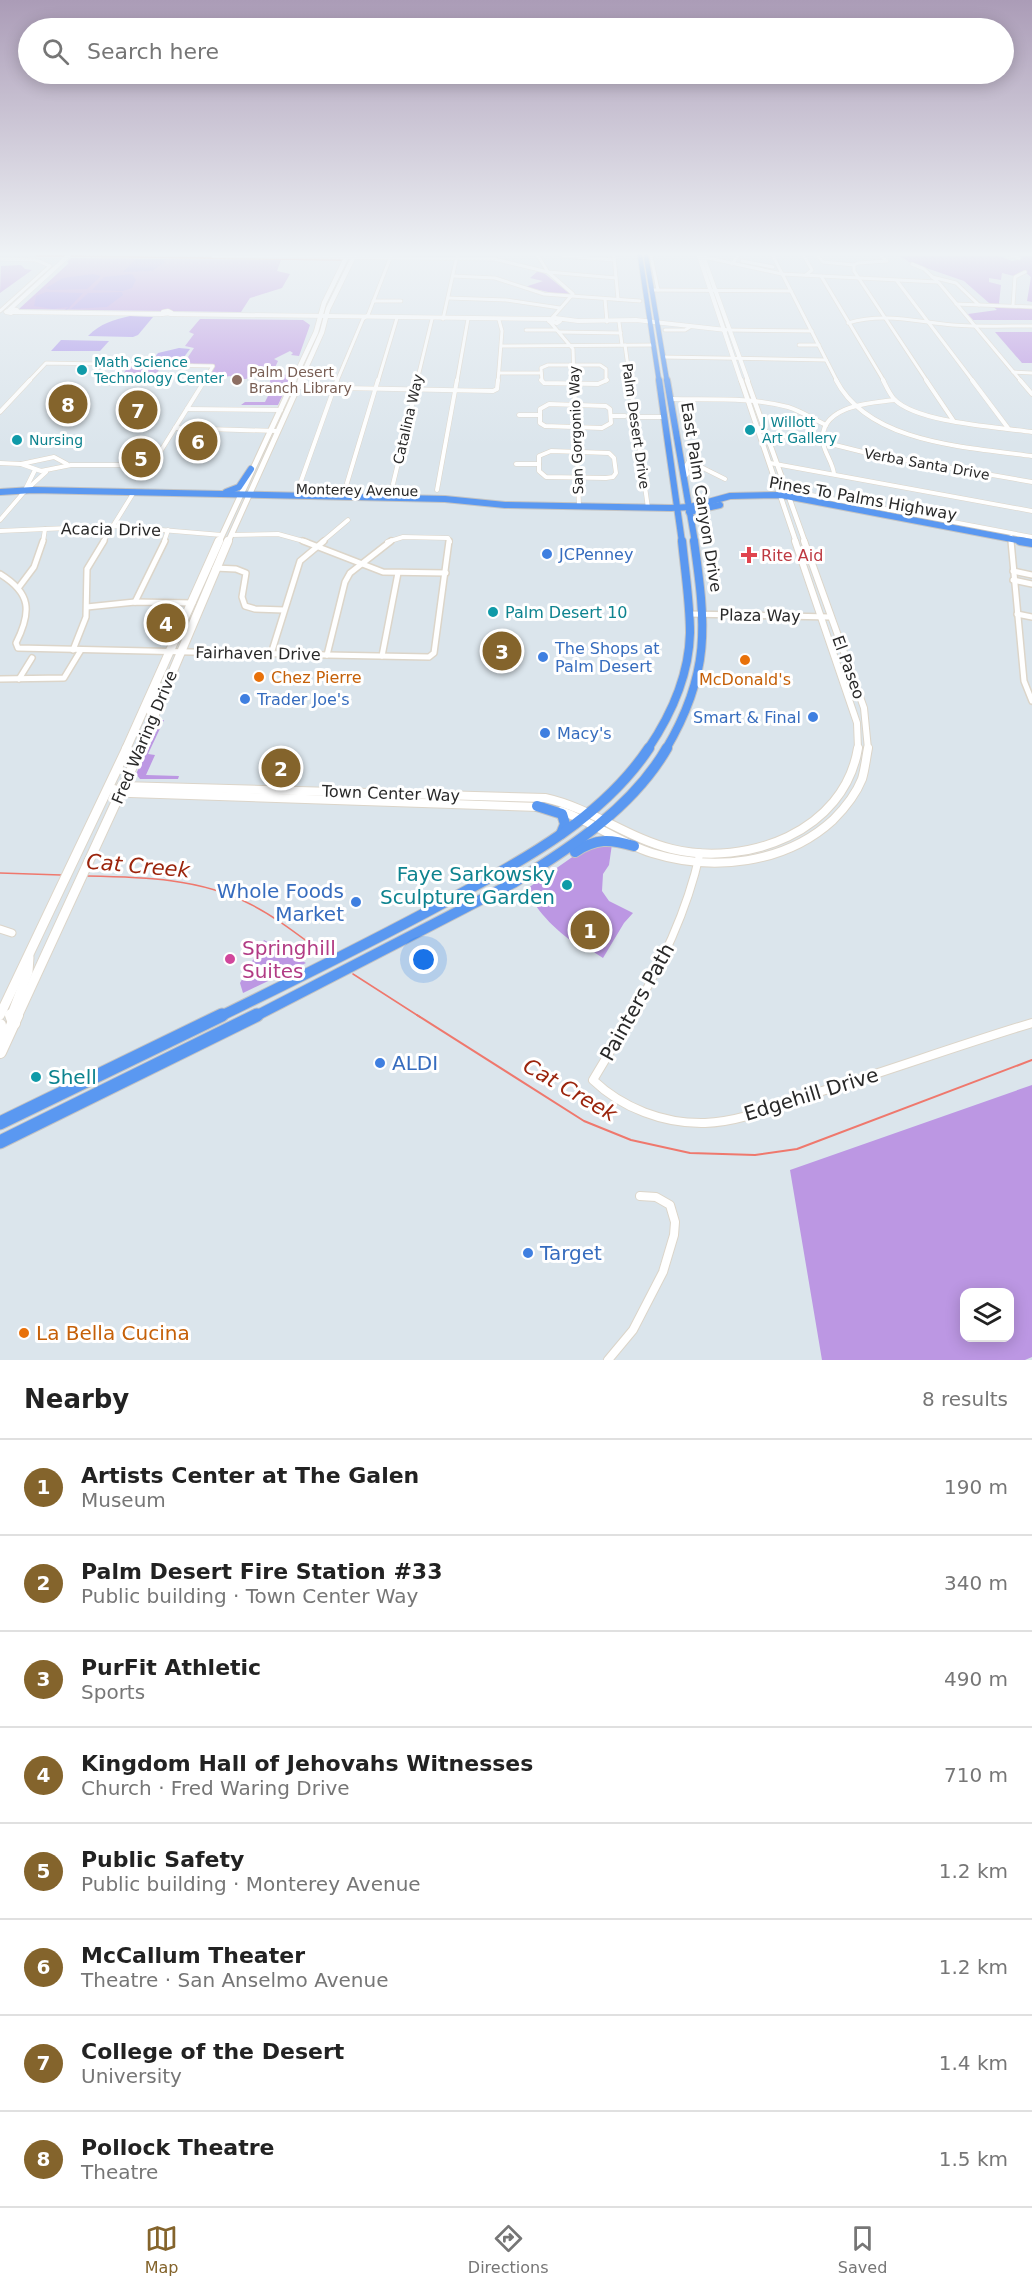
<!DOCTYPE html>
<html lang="en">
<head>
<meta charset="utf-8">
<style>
	:root { --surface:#fff; --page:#f6f6f6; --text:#222; --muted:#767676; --line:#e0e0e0; --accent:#84642c }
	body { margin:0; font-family:"DejaVu Sans",sans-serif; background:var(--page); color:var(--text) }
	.controls { position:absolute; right:18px; bottom:18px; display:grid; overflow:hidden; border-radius:12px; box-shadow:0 3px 15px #0003 }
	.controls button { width:54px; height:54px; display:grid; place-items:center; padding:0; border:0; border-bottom:2px solid var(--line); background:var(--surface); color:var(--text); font:30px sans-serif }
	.you { position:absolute; left:424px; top:960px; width:21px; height:21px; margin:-15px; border:4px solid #fff; border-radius:50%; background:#1a73e8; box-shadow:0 0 0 9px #1a73e833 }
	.badge { display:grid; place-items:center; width:39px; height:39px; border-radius:50%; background:var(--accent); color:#fff; font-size:20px; font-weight:700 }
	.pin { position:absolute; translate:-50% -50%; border:3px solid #fff; box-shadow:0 2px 6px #0006 }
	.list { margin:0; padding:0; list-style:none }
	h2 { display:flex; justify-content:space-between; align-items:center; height:78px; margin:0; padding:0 24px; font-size:26px }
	h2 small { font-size:20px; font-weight:400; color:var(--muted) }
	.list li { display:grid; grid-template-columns:39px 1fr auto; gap:18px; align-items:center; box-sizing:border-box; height:96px; padding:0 24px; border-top:2px solid var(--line) }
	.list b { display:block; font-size:22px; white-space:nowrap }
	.list p { margin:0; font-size:20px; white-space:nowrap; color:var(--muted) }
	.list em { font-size:20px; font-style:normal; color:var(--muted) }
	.icon { flex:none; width:33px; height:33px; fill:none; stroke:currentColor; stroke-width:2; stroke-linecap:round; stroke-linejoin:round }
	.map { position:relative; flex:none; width:1032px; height:1360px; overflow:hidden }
	.search { position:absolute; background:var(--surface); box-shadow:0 3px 15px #0003; left:18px; right:18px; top:18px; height:66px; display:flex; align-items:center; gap:15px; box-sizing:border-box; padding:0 21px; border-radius:33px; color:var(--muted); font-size:22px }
	.sheet { height:846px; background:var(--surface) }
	nav { display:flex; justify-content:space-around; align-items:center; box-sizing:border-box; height:84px; border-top:2px solid var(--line); background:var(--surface); font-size:16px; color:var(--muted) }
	nav a { display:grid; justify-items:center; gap:3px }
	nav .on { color:var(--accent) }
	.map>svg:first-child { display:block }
	.green { fill:#bc97e3; fill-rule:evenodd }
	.pitch { fill:#a892eb }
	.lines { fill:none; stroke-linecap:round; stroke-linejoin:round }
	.stream-far1 { stroke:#ef786d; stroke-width:1.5 }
	.stream { stroke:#ef786d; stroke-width:2 }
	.minor-far4-casing { stroke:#dcd5c9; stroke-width:4.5 }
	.minor-far3-casing { stroke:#dcd5c9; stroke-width:5 }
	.minor-far2-casing { stroke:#dcd5c9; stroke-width:8 }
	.minor-far1-casing { stroke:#dcd5c9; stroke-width:9 }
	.minor-casing { stroke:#dcd5c9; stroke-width:10 }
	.tertiary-far3-casing { stroke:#dcd5c9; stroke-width:5 }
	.tertiary-far2-casing { stroke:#dcd5c9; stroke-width:6 }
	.tertiary-far1-casing { stroke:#dcd5c9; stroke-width:8 }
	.tertiary-casing { stroke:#dcd5c9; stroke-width:10 }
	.secondary-far4-casing { stroke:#dcd5c9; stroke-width:6 }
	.secondary-far3-casing { stroke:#dcd5c9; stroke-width:7 }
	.secondary-far2-casing { stroke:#dcd5c9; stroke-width:10 }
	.secondary-far1-casing { stroke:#dcd5c9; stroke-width:11 }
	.secondary-casing { stroke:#dcd5c9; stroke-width:14 }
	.primary-far4-casing { stroke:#c3c3c3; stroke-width:6 }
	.primary-far3-casing { stroke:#c3c3c3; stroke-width:8 }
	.primary-far2-casing { stroke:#c3c3c3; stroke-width:10 }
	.primary-far1-casing { stroke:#c3c3c3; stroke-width:12 }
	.primary-casing { stroke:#c3c3c3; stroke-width:15 }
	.minor-far4 { stroke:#fff; stroke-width:3 }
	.minor-far3 { stroke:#fff; stroke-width:4 }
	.minor-far2 { stroke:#fff; stroke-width:5 }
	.minor-far1 { stroke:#fff; stroke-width:7 }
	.minor { stroke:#fff; stroke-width:8 }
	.tertiary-far3 { stroke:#fff; stroke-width:4 }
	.tertiary-far2 { stroke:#fff; stroke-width:4.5 }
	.tertiary-far1 { stroke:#fff; stroke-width:6 }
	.tertiary { stroke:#fff; stroke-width:8 }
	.secondary-far4 { stroke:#fff; stroke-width:4.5 }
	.secondary-far3 { stroke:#fff; stroke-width:5 }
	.secondary-far2 { stroke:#fff; stroke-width:8 }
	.secondary-far1 { stroke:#fff; stroke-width:9 }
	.secondary { stroke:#fff; stroke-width:12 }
	.primary-far4 { stroke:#5a98f1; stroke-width:4.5 }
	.primary-far3 { stroke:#5a98f1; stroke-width:6 }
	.primary-far2 { stroke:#5a98f1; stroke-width:8 }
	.primary-far1 { stroke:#5a98f1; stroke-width:10 }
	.primary { stroke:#5a98f1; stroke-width:13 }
	.culture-dot { fill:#0f9aa8; stroke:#fff; stroke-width:2 }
	.education-dot { fill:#8d6e63; stroke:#fff; stroke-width:2 }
	.shop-dot { fill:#3f7fe0; stroke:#fff; stroke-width:2 }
	.health-dot { fill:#e0444e; stroke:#fff; stroke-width:2 }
	.food-dot { fill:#e8710a; stroke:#fff; stroke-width:2 }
	.hotel-dot { fill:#d1479c; stroke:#fff; stroke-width:2 }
	.labels { text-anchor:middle; stroke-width:6; stroke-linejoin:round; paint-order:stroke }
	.far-culture-label { font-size:14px; fill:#0d838f; stroke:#fff; text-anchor:start }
	.far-education-label { font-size:14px; fill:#785e54; stroke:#fff; text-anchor:start }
	.far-street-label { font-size:14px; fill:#292929; stroke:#fff }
	.street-label { font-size:16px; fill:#292929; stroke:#fff }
	.shop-label { font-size:16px; fill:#366cbe; stroke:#fff; text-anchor:start }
	.health-label { font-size:16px; fill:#be3a42; stroke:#fff; text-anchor:start }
	.culture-label { font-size:16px; fill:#0d838f; stroke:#fff; text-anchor:start }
	.food-label { font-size:16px; fill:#c56008; stroke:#fff; text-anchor:start }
	.near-culture-label { font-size:20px; fill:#0d838f; stroke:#fff; text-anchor:end }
	.near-shop-label { font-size:20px; fill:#366cbe; stroke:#fff; text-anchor:start }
	.near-hotel-label { font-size:20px; fill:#b23c85; stroke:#fff; text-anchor:start }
	.near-street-label { font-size:20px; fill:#292929; stroke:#fff }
	.near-food-label { font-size:20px; fill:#c56008; stroke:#fff; text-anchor:start }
	.near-water-label { font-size:21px; font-style:italic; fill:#9b240c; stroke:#fff }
</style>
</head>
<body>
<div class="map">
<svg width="1032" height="1360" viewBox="0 0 1032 1360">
	<rect width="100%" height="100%" fill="#dbe5ec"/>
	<g class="green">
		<polygon points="900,256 999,256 1012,261 1022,259 1014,256 1032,256 1032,302 1027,301 1031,277 1025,272 1014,276 1002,273 1001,280 989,278 989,282 1001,285 999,303 1001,306 1032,308 1032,320 973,320 968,314 997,310 964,281 909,262"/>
		<polygon points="71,258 281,260 277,271 290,274 282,288 250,298 241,312 19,309 69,263 67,262"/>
		<polygon points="21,265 25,269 32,270 0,293 1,266"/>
		<polygon points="538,271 545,274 570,294 553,293 525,287 543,281 530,278"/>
		<polygon points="200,319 303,320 310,325 299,356 291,355 293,353 290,351 274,359 278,361 272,374 292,375 278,405 241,405 245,402 265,402 273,386 269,386 271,377 253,375 246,379 238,379 241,375 222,377 218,385 205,384 215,366 184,363 194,348 185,346 194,334 189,332"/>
		<polygon points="995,332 1032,332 1032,363 1022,363"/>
		<polygon points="129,366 161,367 149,384 116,383"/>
		<polygon points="162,720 164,720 148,754 155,755 146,775 179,776 178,779 140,779 136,774"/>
		<path d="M 591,844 L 612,844 L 609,865 L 603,874 L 602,891 L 609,901 L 633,913 L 624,923 L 603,958 L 589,949 L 586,952 C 563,935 541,919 528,892 L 528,888 Z"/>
		<polygon points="264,940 306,963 243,993 240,983"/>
		<path d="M 1032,1085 L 1032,1357 L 1025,1360 L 822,1360 L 790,1170 ZM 964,1292 L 1010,1292 L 1010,1338 L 964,1338 Z"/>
	</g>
	<g class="pitch">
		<polygon points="136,259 164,259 165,262 152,271 123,272"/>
		<polygon points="93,274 101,276 87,289 51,290 46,288 63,278"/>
		<polygon points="132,274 136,280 132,288 123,291 92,290 104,277"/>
		<polygon points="46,292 83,293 68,309 65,310 68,307 53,309 34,306 36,296"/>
		<polygon points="122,292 123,295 107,307 71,309 88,293"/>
		<path d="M 130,316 L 153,317 L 138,335 L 133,337 L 88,336 C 101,323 113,320 130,316 Z"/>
		<polygon points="61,340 109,341 100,351 51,351"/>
		<polygon points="179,348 190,349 181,361 152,361 158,353"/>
	</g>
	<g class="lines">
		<g class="stream-far1">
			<polyline points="36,256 65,256"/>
			<polyline points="70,256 342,260"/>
			<polyline points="0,873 61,875"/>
			<path d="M 87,876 C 143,877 200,878 250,904 C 278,918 302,938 327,956"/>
			<polyline points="353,974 420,1017"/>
		</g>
		<polyline class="stream" points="417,1015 584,1121 631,1140 690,1153 755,1155 797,1149 1032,1060"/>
		<g class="minor-far4-casing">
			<g id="minor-far4">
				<polyline points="213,256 494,259 548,272 616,278"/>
				<polyline points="538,256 548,272 573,294 552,318"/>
				<polyline points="563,256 614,260"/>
				<polyline points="614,256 618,299"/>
				<polyline points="651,256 658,290"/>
				<polyline points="699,256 782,274 937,282"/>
				<polyline points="773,256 837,381"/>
				<polyline points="804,256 812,270 806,275"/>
				<polyline points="818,256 823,262 854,265"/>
				<polyline points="881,256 887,261 858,263 854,265 854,271 927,381"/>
				<polyline points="1012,256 1019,258"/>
				<polyline points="0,259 36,260 50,266 0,311"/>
				<polyline points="742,261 773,267"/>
				<polyline points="732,264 738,256"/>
				<polyline points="912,264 924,269 939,283 1021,381"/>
				<polyline points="453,276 495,278 544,294 640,301"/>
				<polyline points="821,276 884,381"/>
				<polyline points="932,277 956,283 979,305"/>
				<polyline points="897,281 973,381"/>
				<polyline points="651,290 791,291"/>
				<polyline points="448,298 506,300 560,308"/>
				<polyline points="605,299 607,322"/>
				<polyline points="373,301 401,301"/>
				<polyline points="956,304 1032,307"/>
				<polyline points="1013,305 1015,277 1025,272"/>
				<polyline points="443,319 457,256"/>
				<polyline points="550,322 573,349 574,381"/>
				<polyline points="619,322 622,345"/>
				<path d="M 848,323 C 884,312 917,322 953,325 C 979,327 1006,326 1032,326"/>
				<polyline points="526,330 556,330"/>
				<polyline points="665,330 685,330 690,327"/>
				<polyline points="729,330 812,331"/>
				<polyline points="559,332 621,333"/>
				<polyline points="625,345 630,381"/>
				<polyline points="799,345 819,345"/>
				<polyline points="502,346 654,345"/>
				<polyline points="663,357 826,360"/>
				<polyline points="1013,372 1032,373"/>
				<polyline points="499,373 541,373"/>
				<polyline points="29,381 46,363 213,366 204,381"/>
				<polyline points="337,381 363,319 368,315 391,256"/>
				<polyline points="378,381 397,318"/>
				<polyline points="417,381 432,319"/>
				<polyline points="457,381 468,319"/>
				<polyline points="498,381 502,331 499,320"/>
				<polyline points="542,381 541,368 548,365 600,365 606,369 606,381"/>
			</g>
		</g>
		<g class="minor-far3-casing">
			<g id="minor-far3">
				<polyline points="541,380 544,383 598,384 607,380"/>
				<polyline points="574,380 579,506"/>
				<polyline points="630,380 648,508"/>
				<path d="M 836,380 C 869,444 968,447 1032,456"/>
				<path d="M 883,380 C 886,386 890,395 895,400 C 919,423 999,427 1032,432"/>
				<polyline points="926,380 953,420"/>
				<polyline points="972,380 1008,428"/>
				<polyline points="1020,380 1032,394"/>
				<polyline points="294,387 493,391 497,389 498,380"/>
				<path d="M 671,399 C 710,400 750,397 788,407 C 801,411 813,419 826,425"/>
				<polygon points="549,404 606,406 610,409 611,423 602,428 545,426 540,423 540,409"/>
				<polyline points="187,409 281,410"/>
				<polyline points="0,412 30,380"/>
				<polyline points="519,415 540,415"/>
				<polyline points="611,416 625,416"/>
				<polyline points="634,417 665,417"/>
				<polyline points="175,428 277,431"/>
				<polyline points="823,442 871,454 1032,482"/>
				<polygon points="551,451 609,453 614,458 616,473 613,477 606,478 546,477 539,471 539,456"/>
				<polyline points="0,463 21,464 54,457 67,464"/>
				<polyline points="770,463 1032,511"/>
				<polyline points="21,464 41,471 71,465 152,465 205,380"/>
				<polyline points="516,464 539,464"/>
				<path d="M 834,474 C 833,463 825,454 823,443 C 818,406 869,403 895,400"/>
				<polyline points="684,477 687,474 686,466 689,461 725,479"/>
				<polyline points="301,481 337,380"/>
				<polyline points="347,483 378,380"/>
				<polyline points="393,484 418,380"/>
				<polyline points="437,490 457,380"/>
				<polyline points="24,492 35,470"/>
				<polyline points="806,494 1032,537"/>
				<polyline points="0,520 24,492 46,472"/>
				<polyline points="0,531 113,526 222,535"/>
				<polyline points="231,535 278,534 307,542"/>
				<polyline points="1011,537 1011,542"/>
				<polyline points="43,542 45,529"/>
				<polyline points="103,542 134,492"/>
				<polyline points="164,542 168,530"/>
				<polyline points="322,542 348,520"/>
				<polyline points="387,542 403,537 448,538 450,542"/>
			</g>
		</g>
		<g class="minor-far2-casing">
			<g id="minor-far2">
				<polyline points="303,541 383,572 446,573"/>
				<polyline points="1011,541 1024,681 1032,701"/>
				<polyline points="215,568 236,569 246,573 242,597 245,606 255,609 284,610"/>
				<polyline points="1013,571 1032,575"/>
				<path d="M 0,574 C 31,593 32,611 16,643 L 18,648 L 327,655"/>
				<polyline points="1013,580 1032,584"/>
				<polyline points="19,587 34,567 43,541"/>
				<polyline points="135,602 165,541"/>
				<polyline points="87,607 135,602 193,603"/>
				<polyline points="689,614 830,617"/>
				<polyline points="1017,614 1032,617"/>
				<polyline points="73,650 86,617 87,569 104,541"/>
				<polyline points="271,654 300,561 324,541"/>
				<polyline points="327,655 429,657 434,653 449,541"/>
				<polyline points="327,655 345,582 350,573 391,541"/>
				<polyline points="382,656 398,573"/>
				<polyline points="0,679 64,678 81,650"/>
				<polyline points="19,679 32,658"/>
			</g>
		</g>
		<g class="minor-far1-casing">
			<g id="minor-far1">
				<polyline points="0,929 12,933"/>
				<path d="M 631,1017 C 661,965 687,912 700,853"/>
			</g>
		</g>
		<g class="minor-casing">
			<g id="minor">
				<path d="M 632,1015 L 593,1080 C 622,1108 664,1124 705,1123 C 740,1122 773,1107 806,1096 C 882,1073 956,1046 1032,1023"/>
				<polyline points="608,1360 633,1330 663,1272 674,1235 675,1222 670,1205 656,1197 640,1196"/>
			</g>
		</g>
		<g class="tertiary-far3-casing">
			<g id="tertiary-far3">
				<polyline points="699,256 741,381"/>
				<polyline points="703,256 748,381"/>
				<polyline points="10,309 68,256"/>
				<polygon points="11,309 17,310 11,313 6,312"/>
				<polygon points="168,311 172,313 162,314 163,312"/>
				<polyline points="14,312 162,314"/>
				<polyline points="170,314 550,319"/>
				<polyline points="558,319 560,321 557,323 549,321 555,318 578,321 636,320 726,330"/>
			</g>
		</g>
		<g class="tertiary-far2-casing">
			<g id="tertiary-far2">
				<polyline points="741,380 796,542"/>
				<polyline points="747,380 805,542"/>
			</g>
		</g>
		<g class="tertiary-far1-casing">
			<g id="tertiary-far1">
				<polyline points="795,541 857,723 858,749"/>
				<polyline points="804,541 864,708 868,749"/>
			</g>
		</g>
		<g class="tertiary-casing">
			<g id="tertiary">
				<path d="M 121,786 L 545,798 C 591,808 627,838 672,849 C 747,867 844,832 858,748"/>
				<polyline points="109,788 130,793 539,807"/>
				<path d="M 561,811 C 593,822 620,843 652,853 C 713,872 785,864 833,820 C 844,809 856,794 862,779 C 865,769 866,758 868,748"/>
			</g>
		</g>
		<g class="secondary-far4-casing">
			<g id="secondary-far4">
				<polyline points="293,381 316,332 324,303 347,256"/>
				<polyline points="300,381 322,332 328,309 354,256"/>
			</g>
		</g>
		<g class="secondary-far3-casing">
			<g id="secondary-far3">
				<polyline points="219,542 294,380"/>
				<polyline points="228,542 301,380"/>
			</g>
		</g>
		<g class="secondary-far2-casing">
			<g id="secondary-far2">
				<polyline points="155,715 150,711 159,687"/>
				<polyline points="126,749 219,541"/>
				<polyline points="140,749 228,541"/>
			</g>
		</g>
		<g class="secondary-far1-casing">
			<g id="secondary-far1">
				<polyline points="0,1015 127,748"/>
				<polyline points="11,1017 28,972 29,957"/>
				<polyline points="17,1017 141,748"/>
			</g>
		</g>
		<g class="secondary-casing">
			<g id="secondary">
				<polyline points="11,1015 14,1023"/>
				<polyline points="0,1025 0,1035"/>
				<polyline points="0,1052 17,1015"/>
			</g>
		</g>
		<g class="primary-far4-casing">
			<g id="primary-far4">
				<polyline points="640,256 659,381"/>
				<polyline points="646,256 667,381"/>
			</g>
		</g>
		<g class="primary-far3-casing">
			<g id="primary-far3">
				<polyline points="659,380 682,542"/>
				<polyline points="667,380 695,542"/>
				<polyline points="0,492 33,490 445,499 505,505 671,508 690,507 730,496 781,495 1027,542"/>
				<polyline points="226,492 239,487 251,469"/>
				<polyline points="689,512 720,505"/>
			</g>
		</g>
		<g class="primary-far2-casing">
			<g id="primary-far2">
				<polyline points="1020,541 1032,543"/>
				<path d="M 648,749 C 671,715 689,675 690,633 C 690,603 685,571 682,541"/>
				<path d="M 666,749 C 711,673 706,625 694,541"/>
			</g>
		</g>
		<g class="primary-far1-casing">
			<g id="primary-far1">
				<polyline points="537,806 562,814 565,824 561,834"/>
				<path d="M 575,852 C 596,838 610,839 634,846"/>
				<path d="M 219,1017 C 296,979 372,942 447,901 C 521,861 601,820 649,748"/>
				<path d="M 254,1017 L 515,882 C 572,847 633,807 667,748"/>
			</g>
		</g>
		<g class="primary-casing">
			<g id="primary">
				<polyline points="0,1123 222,1015"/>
				<polyline points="0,1142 257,1015"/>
			</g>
		</g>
		<use href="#minor-far4" class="minor-far4"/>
		<use href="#minor-far3" class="minor-far3"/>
		<use href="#minor-far2" class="minor-far2"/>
		<use href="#minor-far1" class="minor-far1"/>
		<use href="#minor" class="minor"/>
		<use href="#tertiary-far3" class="tertiary-far3"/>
		<use href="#tertiary-far2" class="tertiary-far2"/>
		<use href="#tertiary-far1" class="tertiary-far1"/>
		<use href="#tertiary" class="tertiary"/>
		<use href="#secondary-far4" class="secondary-far4"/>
		<use href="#secondary-far3" class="secondary-far3"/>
		<use href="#secondary-far2" class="secondary-far2"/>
		<use href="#secondary-far1" class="secondary-far1"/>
		<use href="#secondary" class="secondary"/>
		<use href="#primary-far4" class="primary-far4"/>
		<use href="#primary-far3" class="primary-far3"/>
		<use href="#primary-far2" class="primary-far2"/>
		<use href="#primary-far1" class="primary-far1"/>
		<use href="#primary" class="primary"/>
	</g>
	<linearGradient id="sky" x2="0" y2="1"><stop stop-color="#ab9cb7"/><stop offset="0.57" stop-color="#eff3f6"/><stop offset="1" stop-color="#eff3f6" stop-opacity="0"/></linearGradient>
	<rect width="1032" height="446" fill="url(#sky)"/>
	<g class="culture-dot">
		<circle cx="82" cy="370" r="6"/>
		<circle cx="750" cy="430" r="6"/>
		<circle cx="17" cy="440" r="6"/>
		<circle cx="493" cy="612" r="6"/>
		<circle cx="567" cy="885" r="6"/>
		<circle cx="36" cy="1077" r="6"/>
	</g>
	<circle class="education-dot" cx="237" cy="380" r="6"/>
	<g class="shop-dot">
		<circle cx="547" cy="554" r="6"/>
		<circle cx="543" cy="657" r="6"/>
		<circle cx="245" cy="699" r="6"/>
		<circle cx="813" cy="717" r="6"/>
		<circle cx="545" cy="733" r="6"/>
		<circle cx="356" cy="902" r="6"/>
		<circle cx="380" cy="1063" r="6"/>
		<circle cx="528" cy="1253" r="6"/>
	</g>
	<path class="health-dot" d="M746 546h6v6h6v6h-6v6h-6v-6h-6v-6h6z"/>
	<g class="food-dot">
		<circle cx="745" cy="660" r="6"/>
		<circle cx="259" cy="677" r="6"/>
		<circle cx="24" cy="1333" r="6"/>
	</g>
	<circle class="hotel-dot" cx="230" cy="959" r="6"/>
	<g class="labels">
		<g class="far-culture-label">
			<text x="94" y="367">Math Science<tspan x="94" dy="16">Technology Center</tspan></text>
			<text x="762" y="427">J Willott<tspan x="762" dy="16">Art Gallery</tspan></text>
			<text x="29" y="445">Nursing</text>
		</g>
		<g class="far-education-label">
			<text x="249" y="377">Palm Desert<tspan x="249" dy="16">Branch Library</tspan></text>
		</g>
		<g class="far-street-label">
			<text transform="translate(408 419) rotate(-77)" y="5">Catalina Way</text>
			<text transform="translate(636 426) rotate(82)" y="5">Palm Desert Drive</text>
			<text transform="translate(576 430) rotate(-92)" y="5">San Gorgonio Way</text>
			<text transform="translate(927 464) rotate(10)" y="5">Verba Santa Drive</text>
			<text transform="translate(357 490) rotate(1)" y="5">Monterey Avenue</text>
		</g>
		<g class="street-label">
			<text transform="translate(702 497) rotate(81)" y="6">East Palm Canyon Drive</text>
			<text transform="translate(863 498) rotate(10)" y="6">Pines To Palms Highway</text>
			<text transform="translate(111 529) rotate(1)" y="6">Acacia Drive</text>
			<text transform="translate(760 615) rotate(1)" y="6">Plaza Way</text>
			<text transform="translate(258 653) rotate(1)" y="6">Fairhaven Drive</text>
			<text transform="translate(849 667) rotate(70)" y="6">El Paseo</text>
			<text transform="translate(144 737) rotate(-67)" y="6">Fred Waring Drive</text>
			<text transform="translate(391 793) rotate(2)" y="6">Town Center Way</text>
		</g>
		<g class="shop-label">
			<text x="559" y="560">JCPenney</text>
			<text x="555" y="654">The Shops at<tspan x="555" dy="18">Palm Desert</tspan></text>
			<text x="257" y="705">Trader Joe's</text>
			<text x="801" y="723" text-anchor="end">Smart &amp; Final</text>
			<text x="557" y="739">Macy's</text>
		</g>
		<g class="health-label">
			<text x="761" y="561">Rite Aid</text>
		</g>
		<g class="culture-label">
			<text x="505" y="618">Palm Desert 10</text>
		</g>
		<g class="food-label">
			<text x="271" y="683">Chez Pierre</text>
			<text x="745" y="685" text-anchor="middle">McDonald's</text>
		</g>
		<g class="near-culture-label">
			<text x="555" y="881">Faye Sarkowsky<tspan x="555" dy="23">Sculpture Garden</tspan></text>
			<text x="48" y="1084" text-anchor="start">Shell</text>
		</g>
		<g class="near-shop-label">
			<text x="344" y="898" text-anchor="end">Whole Foods<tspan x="344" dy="23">Market</tspan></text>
			<text x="392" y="1070">ALDI</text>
			<text x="540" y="1260">Target</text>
		</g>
		<g class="near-hotel-label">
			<text x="242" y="955">Springhill<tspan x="242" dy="23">Suites</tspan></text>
		</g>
		<g class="near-street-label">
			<text transform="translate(637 1002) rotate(-61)" y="7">Painters Path</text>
			<text transform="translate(811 1094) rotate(-17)" y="7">Edgehill Drive</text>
		</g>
		<g class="near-food-label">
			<text x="36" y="1340">La Bella Cucina</text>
		</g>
		<g class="near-water-label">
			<text transform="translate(138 866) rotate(5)" y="7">Cat Creek</text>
			<text transform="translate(570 1090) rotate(30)" y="7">Cat Creek</text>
		</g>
	</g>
</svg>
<div class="controls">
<button><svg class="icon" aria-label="layers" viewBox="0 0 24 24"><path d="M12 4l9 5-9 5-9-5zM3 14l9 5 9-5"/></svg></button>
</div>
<div class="you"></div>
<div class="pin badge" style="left:590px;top:930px">1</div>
<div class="pin badge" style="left:281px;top:768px">2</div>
<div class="pin badge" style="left:502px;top:651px">3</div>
<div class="pin badge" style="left:166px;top:623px">4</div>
<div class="pin badge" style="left:141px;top:458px">5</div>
<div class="pin badge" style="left:198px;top:441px">6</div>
<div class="pin badge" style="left:138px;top:410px">7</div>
<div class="pin badge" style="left:68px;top:404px">8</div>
<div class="search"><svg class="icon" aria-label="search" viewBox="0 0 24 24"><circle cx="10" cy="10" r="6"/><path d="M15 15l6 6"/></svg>Search here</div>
</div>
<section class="sheet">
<h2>Nearby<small>8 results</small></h2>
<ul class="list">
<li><span class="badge">1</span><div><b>Artists Center at The Galen</b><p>Museum</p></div><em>190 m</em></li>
<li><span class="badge">2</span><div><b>Palm Desert Fire Station #33</b><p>Public building · Town Center Way</p></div><em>340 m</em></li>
<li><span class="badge">3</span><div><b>PurFit Athletic</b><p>Sports</p></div><em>490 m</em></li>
<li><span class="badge">4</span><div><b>Kingdom Hall of Jehovahs Witnesses</b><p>Church · Fred Waring Drive</p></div><em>710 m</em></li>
<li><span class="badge">5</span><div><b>Public Safety</b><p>Public building · Monterey Avenue</p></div><em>1.2 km</em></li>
<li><span class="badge">6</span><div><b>McCallum Theater</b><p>Theatre · San Anselmo Avenue</p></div><em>1.2 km</em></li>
<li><span class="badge">7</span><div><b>College of the Desert</b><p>University</p></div><em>1.4 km</em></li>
<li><span class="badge">8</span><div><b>Pollock Theatre</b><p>Theatre</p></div><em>1.5 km</em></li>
</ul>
</section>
<nav>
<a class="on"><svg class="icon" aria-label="map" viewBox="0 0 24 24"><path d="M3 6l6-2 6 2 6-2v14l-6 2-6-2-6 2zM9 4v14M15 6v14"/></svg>Map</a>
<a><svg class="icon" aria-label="directions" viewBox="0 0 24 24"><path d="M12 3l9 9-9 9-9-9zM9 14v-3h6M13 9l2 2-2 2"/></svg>Directions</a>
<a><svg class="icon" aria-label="saved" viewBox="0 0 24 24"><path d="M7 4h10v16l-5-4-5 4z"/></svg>Saved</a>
</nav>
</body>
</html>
